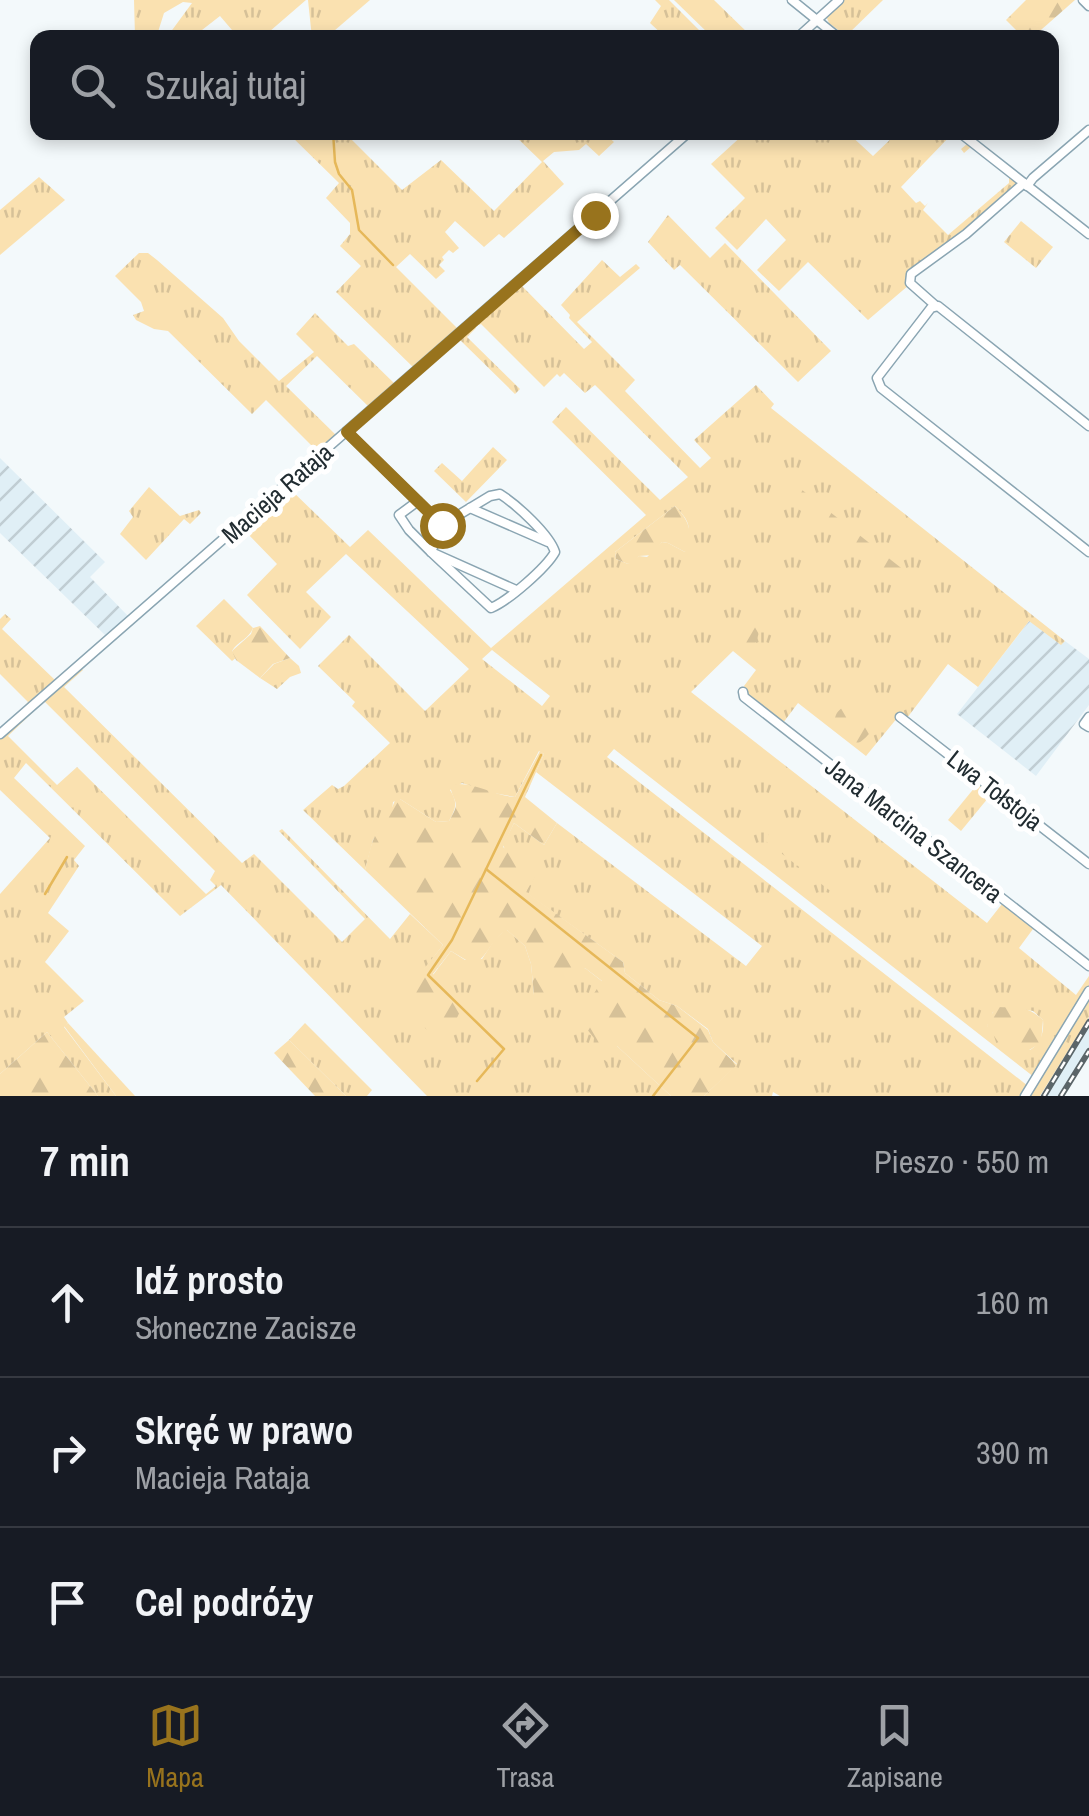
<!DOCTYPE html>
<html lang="pl">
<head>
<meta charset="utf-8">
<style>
	:root { --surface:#171b24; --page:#242831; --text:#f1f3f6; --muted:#9ea1a6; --line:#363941; --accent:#98731d }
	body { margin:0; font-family:"Archivo Narrow",sans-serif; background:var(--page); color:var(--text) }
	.stop { position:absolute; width:30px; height:30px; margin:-22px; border:8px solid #98731d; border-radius:50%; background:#fff }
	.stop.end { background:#98731d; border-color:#fff; box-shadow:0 2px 10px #0008 }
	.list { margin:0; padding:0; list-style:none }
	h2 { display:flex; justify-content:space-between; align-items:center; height:130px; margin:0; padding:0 40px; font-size:42px }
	h2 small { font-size:32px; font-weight:400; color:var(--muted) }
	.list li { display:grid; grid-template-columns:65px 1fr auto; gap:30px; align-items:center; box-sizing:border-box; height:150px; padding:0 40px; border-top:2px solid var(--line) }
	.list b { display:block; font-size:38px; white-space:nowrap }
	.list p { margin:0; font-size:32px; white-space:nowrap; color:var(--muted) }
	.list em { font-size:32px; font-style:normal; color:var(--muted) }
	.icon { flex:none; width:55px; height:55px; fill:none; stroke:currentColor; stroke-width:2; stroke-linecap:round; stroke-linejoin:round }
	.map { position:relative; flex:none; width:1089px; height:1096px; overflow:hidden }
	.search { position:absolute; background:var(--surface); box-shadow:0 5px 15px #0003; left:30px; right:30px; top:30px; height:110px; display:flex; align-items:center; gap:25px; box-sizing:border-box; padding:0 35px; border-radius:20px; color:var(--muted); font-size:38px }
	.sheet { height:580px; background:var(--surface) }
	nav { display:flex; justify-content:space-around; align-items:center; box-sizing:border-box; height:140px; border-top:2px solid var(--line); background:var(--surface); font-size:28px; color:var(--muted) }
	nav a { display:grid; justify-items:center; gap:5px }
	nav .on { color:var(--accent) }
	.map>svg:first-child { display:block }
	.built { fill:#e0eff6 }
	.industrial { fill:url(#industrial-furrows) }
	.grass { fill:url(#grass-tufts); fill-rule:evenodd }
	.forest { fill:url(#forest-firs) }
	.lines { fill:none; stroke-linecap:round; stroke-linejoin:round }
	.stream { stroke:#e6b859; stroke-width:2.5 }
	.minor-casing { stroke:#8aa5b2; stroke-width:11 }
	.minor { stroke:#fff; stroke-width:8 }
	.rail-casing { stroke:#5b6569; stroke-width:6 }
	.rail { stroke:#fff; stroke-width:2.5; stroke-dasharray:8; stroke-linecap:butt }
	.route { stroke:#98731d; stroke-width:12 }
	.labels { text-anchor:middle; stroke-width:10; stroke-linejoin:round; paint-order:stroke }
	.street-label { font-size:25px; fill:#212c31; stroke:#fff }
</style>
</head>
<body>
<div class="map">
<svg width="1089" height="1096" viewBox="0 0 1089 1096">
	<defs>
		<pattern id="industrial-furrows" width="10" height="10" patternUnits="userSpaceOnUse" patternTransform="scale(2.5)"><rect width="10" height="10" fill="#e0eff6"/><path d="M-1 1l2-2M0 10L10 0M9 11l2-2" fill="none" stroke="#c0cdd3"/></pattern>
		<pattern id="grass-tufts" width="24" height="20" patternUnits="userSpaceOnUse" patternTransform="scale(2.5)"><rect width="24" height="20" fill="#fae1b0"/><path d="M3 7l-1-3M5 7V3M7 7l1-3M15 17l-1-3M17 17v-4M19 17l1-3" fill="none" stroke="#d6c198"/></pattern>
		<pattern id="forest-firs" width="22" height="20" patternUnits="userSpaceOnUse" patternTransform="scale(2.5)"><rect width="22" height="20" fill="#fae1b0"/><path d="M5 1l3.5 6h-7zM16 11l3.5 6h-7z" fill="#d6c198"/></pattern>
	</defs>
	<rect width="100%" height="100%" fill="#f3f9fb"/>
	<polygon class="built" points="1089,1017 1089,1055 1063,1096 1040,1096"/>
	<g class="industrial">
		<polygon points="0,458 105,562 90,577 128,616 106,636 0,533"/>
		<polygon points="1030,620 1060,644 1065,641 1089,659 1089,705 1036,776 957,714"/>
	</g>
	<g class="grass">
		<polygon points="134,0 306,0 262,38 238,37 220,16 193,37 167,37 192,3 183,2 164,13 158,32 153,37 135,37"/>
		<polygon points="308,0 370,0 327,37 312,38"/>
		<polygon points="655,0 669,0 706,37 665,37 650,23 661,6"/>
		<polygon points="674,0 714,0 752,37 712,37"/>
		<polygon points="842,0 883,0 846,36 829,23 826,16"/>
		<polygon points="288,133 345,133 402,190 441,160 494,211 542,162 512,133 604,133 614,142 599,156 586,144 579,150 554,152 543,161 564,184 504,238 499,234 484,247 455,221 445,232 459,248 453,253 449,250 442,257 444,260 439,265 445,271 436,279 410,254 396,267 459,330 415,369 336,292 361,266 340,246 350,234 350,223 326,198 339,183"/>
		<polygon points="745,133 848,133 873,156 897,133 955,133 972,146 964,153 961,149 967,144 953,133 901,187 916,203 920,201 925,206 928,203 923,210 948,235 1009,183 1009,177 976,150 1019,184 950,245 908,272 906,277 909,285 868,320 808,262 779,291 757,270 786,240 766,219 737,250 715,228 745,198 711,164"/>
		<polygon points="39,177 65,200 0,255 0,210"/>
		<polygon points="668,215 710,258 725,243 831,351 798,382 680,265 674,270 648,242"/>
		<polygon points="1021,221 1053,247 1036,268 1004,242"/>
		<polygon points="139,253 148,253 157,260 223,318 239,341 279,381 314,352 296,334 315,313 348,346 354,344 397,386 371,409 317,356 286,386 338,437 319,453 266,400 252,414 168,331 154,329 136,320 133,315 144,311 141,302 115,276"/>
		<path d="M 602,260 L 620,277 L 636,264 L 640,268 L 577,322 L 635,380 L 625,391 L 700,468 L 711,458 L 694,440 L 756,385 L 774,404 L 771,408 L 1065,641 L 1061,645 L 1029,621 L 978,687 L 948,664 L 907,718 L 898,717 L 866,756 L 798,703 L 783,723 L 746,696 L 748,692 L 744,686 L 756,670 L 733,651 L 691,692 L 987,923 L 1002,904 L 984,889 L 986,888 L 1016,912 L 1019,917 L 1022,916 L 1039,930 L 1038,932 L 1033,929 L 1019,948 L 1076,995 L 1089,976 L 1089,987 L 1034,1077 L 614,749 L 607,757 L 1028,1086 L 1022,1096 L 780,1096 L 773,1092 L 772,1096 L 704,1096 L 737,1064 L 713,1042 L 708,1029 L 677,1006 L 659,1000 L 625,973 L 623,962 L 525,892 L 503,845 L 514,823 L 544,845 L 557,823 L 746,966 L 762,946 L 536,772 L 544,754 L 539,751 L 515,797 L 488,792 L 462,783 L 450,790 C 458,803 456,808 449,821 L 436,822 L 400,799 L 393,802 L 392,811 L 373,840 L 365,870 L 303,810 L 332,785 L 338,789 L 344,786 L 390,743 L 352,706 L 355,702 L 318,666 L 349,635 L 425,711 L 469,669 L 346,554 L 306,592 L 331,617 L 300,649 L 247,595 L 277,564 L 244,530 L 234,538 L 233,534 L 287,490 L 297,479 L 299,481 L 290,489 L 350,547 L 368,530 L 491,648 L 646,515 L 552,422 L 566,407 L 660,500 L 688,477 L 595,385 L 585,393 L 564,373 L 560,377 L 557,374 L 544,387 L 481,324 L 479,325 L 477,322 L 520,284 L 584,349 L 592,342 L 569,318 L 570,315 L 561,305 ZM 675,506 C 693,524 690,529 685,552 L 668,543 L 662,542 L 647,557 L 639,556 L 628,564 L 616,559 L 615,552 ZM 492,650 L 550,696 L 542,706 L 482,659 ZM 1014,1008 L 1033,1011 L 1043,1020 C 1044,1032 1041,1044 1030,1050 L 987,1026 L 993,1012 Z"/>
		<polygon points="473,324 476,328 467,337 520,389 515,394 460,340 443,354 443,351"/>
		<polygon points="493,447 507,460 466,502 434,471 442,463 462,481"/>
		<polygon points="149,487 180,516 199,510 201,513 190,524 184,519 146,560 120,534 133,517 129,511"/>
		<path d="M 224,599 L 253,628 C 249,639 238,641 232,651 L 237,657 L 232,661 L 196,626 Z"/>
		<polygon points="5,614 11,619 2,629 55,680 64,673 65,675 17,715 28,702 0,674 0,619"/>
		<polygon points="290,658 299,666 301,673 290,677 277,689 260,678 274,664"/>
		<polygon points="81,668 83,670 64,687 242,863 254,854 342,942 365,919 279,831 282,829 390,939 410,914 443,945 423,971 397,971 462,1005 433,975 451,951 465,960 482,959 495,939 506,929 525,946 531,964 534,995 585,968 603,982 617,1046 671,1096 427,1096 221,885 180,916 26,763 14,778 85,846 74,860 79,866 48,913 69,931 45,962 84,1001 64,1017 68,1023 64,1027 116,1096 98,1096 47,1032 0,1074 0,894 50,838 0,790 0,737 29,711 33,712 8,736 57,785 77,767 206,894 216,886 210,880 215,871 43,700"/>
		<polygon points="980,781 993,792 961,831 948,820"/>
		<polygon points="1089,995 1089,1017 1040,1096 1027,1096"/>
		<polygon points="305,1023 372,1090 367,1096 346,1096 289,1040"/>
	</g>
	<g class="forest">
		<polygon points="1026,0 1075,0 1033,37 1023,37 1006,20"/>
		<polygon points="797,486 905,571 895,585 786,499"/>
		<path d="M 675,506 C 689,520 691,529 690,549 L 685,552 L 668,543 L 662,542 L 652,555 L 639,556 L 634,562 L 628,564 L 616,559 L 615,552 Z"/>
		<path d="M 746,624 L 755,625 L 759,630 C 758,641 753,650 744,656 L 737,649 L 722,645 C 724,635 738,630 746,624 Z"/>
		<polygon points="260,626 290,658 273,664 260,678 236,660 232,651 251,634 253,628"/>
		<path d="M 852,702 C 885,702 880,731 857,744 L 835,726 C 833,712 841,708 852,702 Z"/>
		<path d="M 540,751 L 544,754 L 525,797 L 557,823 L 544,845 L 514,823 L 503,847 L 538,871 L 526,892 L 623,962 L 625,973 L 659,1000 L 677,1006 L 708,1030 L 713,1042 L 737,1065 L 704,1096 L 671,1096 L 617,1046 L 607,1062 L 593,1049 L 594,1038 L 578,1018 L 602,981 L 585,968 L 561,1001 L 534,995 L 531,964 L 525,946 L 507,930 C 493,937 489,954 476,963 L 466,960 L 451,951 L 433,974 L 463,1005 L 455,1022 L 435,1038 L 383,986 L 397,971 L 423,970 L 443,945 L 365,870 C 368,859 370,846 375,836 C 383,823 391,812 396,798 L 400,799 L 436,822 L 449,821 C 462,800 453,804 450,785 C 471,780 494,796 515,797 Z"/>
		<polygon points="771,832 856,898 850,906 764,840"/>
		<path d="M 997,1007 C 1019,1008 1026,1005 1043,1020 L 1041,1043 L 1019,1056 L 999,1043 L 987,1026 L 988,1019 Z"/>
		<polygon points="68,1023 135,1096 116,1096 64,1026"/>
		<polygon points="47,1032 98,1096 0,1096 0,1074"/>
		<polygon points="289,1040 346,1096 315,1096 274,1053"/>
	</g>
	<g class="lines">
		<g class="stream">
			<polyline points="333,132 335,162 339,174 352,190 359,230 393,265"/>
			<polyline points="486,869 698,1038 653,1096"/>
			<polyline points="45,894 67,857"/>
			<polyline points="477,1081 504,1049 428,975 452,940 541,755"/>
		</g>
		<g class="minor-casing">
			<g id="minor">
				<polyline points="792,0 839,38"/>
				<polyline points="1083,0 1089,6"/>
				<polyline points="797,38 839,0"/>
				<polyline points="959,132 1089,234"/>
				<polyline points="1027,186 1033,178 1089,130"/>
				<polyline points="936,306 910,283 911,274 966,234 1024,183"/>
				<polyline points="1089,426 938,306 931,308 877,378 881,388 1089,552"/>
				<path d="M 347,432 L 442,525 L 490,496 L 500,494 C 517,505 549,534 555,552 C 546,568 508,601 491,608 L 431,552 L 442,525"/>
				<polyline points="418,501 399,515 409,530 431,552 516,590"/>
				<polyline points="470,508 548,542"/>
				<polyline points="743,692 744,697 1089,966"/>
				<polyline points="900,717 1089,864"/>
				<polyline points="1089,717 1084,724 1089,727"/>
				<polyline points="0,734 689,132"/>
				<polyline points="1025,1096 1089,991"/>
			</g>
		</g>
		<use href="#minor" class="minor"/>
		<g class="rail-casing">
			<g id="rail">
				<polyline points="1044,1096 1089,1022"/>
				<polyline points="1061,1096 1089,1051"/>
			</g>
		</g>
		<use href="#rail" class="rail"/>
	</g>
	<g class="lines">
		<polyline class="route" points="442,525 347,432 595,215"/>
	</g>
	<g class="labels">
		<g class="street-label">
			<text transform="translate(277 493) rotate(-41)" y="9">Macieja Rataja</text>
			<text transform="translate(995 790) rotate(38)" y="9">Lwa Tołstoja</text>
			<text transform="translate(914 830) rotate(38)" y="9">Jana Marcina Szancera</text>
		</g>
	</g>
</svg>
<div class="stop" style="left:442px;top:525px"></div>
<div class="stop end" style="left:595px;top:215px"></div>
<div class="search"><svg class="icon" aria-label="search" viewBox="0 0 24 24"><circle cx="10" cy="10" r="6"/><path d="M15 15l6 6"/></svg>Szukaj tutaj</div>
</div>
<section class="sheet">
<h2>7 min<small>Pieszo · 550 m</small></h2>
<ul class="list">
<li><svg class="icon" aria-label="ahead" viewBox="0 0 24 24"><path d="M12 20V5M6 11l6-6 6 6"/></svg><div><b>Idź prosto</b><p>Słoneczne Zacisze</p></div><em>160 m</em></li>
<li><svg class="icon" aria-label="right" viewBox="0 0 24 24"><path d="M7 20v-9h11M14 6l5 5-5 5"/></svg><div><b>Skręć w prawo</b><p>Macieja Rataja</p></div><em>390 m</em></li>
<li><svg class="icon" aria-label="arrive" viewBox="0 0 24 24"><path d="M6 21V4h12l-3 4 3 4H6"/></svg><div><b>Cel podróży</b></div></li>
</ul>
</section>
<nav>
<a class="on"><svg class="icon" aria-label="map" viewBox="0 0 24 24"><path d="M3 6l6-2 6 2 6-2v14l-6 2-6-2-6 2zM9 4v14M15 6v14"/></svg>Mapa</a>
<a><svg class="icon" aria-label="directions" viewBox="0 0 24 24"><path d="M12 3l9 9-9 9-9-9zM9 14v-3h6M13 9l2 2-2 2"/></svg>Trasa</a>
<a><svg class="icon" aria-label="saved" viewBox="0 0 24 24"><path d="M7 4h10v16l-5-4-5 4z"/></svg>Zapisane</a>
</nav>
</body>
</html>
